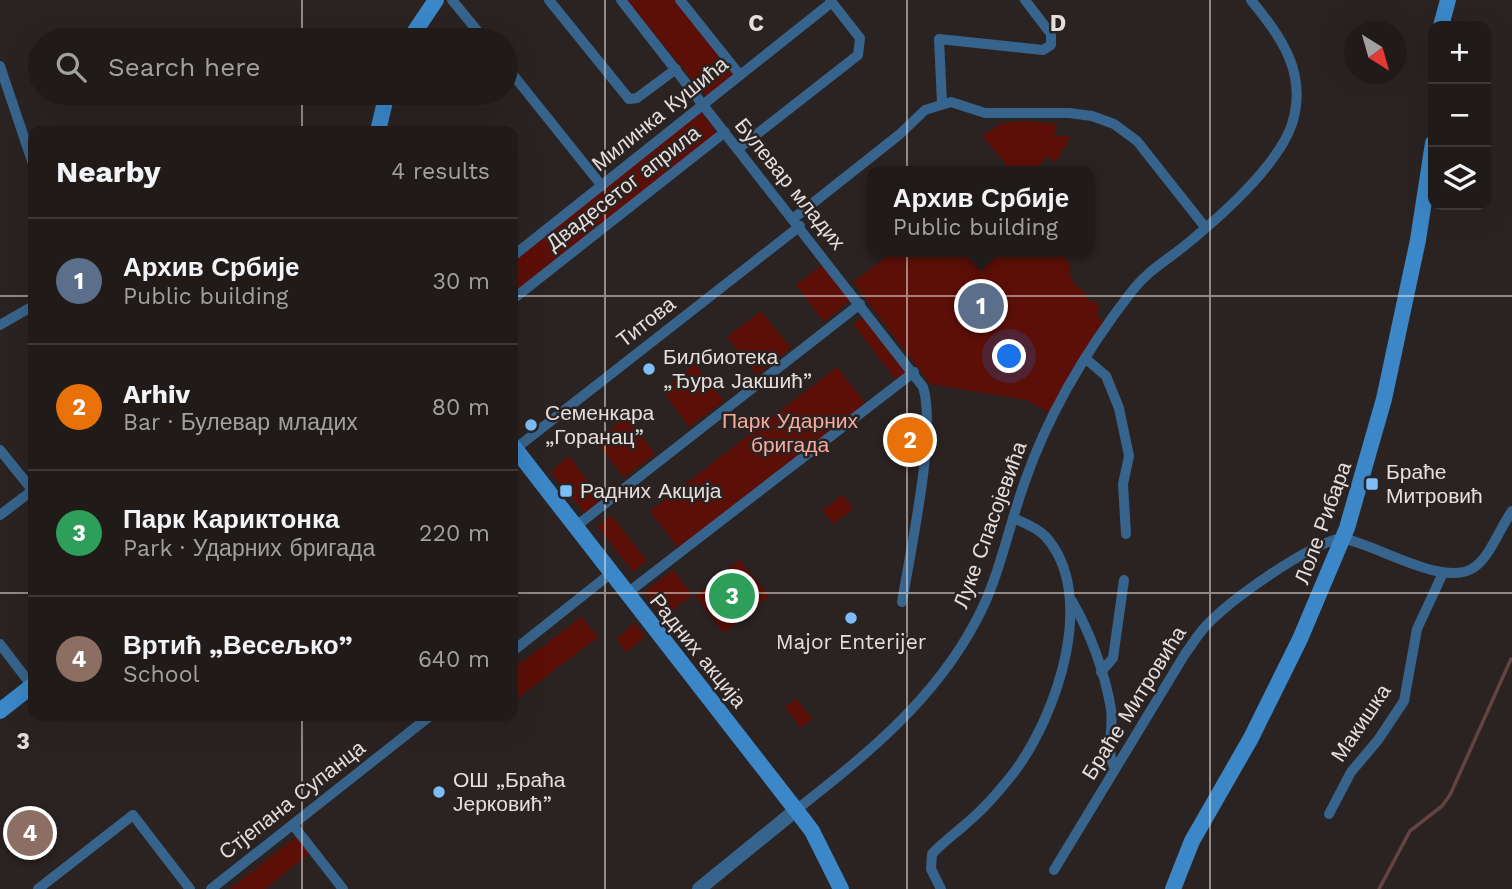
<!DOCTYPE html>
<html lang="en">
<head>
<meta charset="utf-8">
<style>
	:root { --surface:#201a19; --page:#282322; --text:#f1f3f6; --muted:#a2a1a2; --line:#3d3838; --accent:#7dbef9 }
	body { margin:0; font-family:"Work Sans",sans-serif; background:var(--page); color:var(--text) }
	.controls { position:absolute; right:21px; top:21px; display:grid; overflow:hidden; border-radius:14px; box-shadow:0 7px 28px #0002 }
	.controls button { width:63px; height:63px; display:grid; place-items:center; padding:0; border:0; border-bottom:2px solid var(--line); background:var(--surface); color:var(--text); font:35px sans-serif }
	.compass { position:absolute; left:1344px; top:21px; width:63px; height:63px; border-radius:50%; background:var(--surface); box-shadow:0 7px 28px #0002; rotate:143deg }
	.you { position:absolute; left:1010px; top:357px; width:24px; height:24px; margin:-18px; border:5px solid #fff; border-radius:50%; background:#1a73e8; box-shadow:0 0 0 10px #1a73e833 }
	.badge { display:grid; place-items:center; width:46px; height:46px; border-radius:50%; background:var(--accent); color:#fff; font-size:23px; font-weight:700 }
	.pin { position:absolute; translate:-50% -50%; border:4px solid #fff; box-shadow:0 2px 7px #0006 }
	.popup { position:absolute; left:867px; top:166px; width:228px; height:91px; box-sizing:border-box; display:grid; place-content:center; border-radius:14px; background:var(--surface); filter:drop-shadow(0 2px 5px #0005); font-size:23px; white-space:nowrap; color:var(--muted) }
	.popup b { font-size:26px; color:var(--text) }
	.popup::after { content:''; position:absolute; left:50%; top:100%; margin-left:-14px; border:14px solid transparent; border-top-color:var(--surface) }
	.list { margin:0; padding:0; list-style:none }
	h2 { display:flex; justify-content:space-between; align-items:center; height:91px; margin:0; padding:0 28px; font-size:30px }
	h2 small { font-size:23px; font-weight:400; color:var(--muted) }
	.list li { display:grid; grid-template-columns:46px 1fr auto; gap:21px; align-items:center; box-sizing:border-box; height:126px; padding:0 28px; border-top:2px solid var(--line) }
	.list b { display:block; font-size:26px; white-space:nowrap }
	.list p { margin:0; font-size:23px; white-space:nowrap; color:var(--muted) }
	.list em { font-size:23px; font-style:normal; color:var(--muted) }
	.icon { flex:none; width:38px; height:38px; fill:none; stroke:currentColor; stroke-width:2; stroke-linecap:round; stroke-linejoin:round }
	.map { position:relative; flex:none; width:1512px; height:889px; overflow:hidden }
	.search { position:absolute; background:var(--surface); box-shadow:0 7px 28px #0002; left:28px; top:28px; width:490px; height:77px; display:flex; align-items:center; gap:18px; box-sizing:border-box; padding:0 24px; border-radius:38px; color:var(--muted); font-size:26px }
	.panel { position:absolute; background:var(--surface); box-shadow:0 7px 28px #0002; left:28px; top:126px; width:490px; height:595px; border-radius:14px }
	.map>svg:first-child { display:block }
	.green { fill:#5c0f07 }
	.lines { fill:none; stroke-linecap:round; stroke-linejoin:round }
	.stream { stroke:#644443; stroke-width:3.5 }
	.minor { stroke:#37648c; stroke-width:10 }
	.tertiary { stroke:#37648c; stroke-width:14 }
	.secondary { stroke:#3b87c7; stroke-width:16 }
	.grid { fill:none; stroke:#e4dedd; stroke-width:2; stroke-opacity:0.55 }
	.poi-dot { fill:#7dbef9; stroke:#2b2321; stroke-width:2.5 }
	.labels { text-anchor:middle; stroke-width:5; stroke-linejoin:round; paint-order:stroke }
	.street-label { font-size:21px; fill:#e4dedd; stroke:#2b2321 }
	.poi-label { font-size:21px; fill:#e4dedd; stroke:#2b2321; text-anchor:start }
	.park-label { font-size:21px; fill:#f6ab9e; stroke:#2b2321 }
	.grid-label { font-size:23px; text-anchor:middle; font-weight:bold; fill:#e4dedd; stroke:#2b2321; stroke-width:5; stroke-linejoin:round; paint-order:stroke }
</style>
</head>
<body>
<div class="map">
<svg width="1512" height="889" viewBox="0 0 1512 889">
	<rect width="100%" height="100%" fill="#2b2321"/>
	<g class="green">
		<polygon points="627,0 677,0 736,75 707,98"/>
		<polygon points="701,112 717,133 513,295 513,260"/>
		<polygon points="1024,121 1057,124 1054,136 1069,136 1067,146 1059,152 1062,155 1053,162 1047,156 1038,167 1040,171 1000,171 1007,165 982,136 1002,123"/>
		<path d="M 893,252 L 1054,252 C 1079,265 1063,263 1074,284 L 1086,294 L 1089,302 L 1096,301 L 1099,308 L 1097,315 L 1107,326 L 1054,415 L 1026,400 L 930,384 L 853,282 Z"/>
		<polygon points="824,263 852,299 824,322 796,285"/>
		<polygon points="761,311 791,348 757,375 727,337"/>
		<polygon points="865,316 908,371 896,380 853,324"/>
		<polygon points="695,364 724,401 689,427 662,390"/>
		<polygon points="837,367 866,404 679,549 650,511"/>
		<polygon points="627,416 655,454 624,478 596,441"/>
		<polygon points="569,456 605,504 588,517 550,472"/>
		<polygon points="843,495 853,509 833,524 822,510"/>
		<polygon points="611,515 647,561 633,572 597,526"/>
		<polygon points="739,560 769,596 724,633 695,596"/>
		<polygon points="673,570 692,595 663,617 644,592"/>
		<polygon points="581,617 598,637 513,702 513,669"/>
		<polygon points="635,623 645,637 626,652 616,639"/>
		<polygon points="796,699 812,719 801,728 785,707"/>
		<polygon points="297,836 310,853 265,889 230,889"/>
	</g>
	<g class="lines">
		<polyline class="stream" points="1379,889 1410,831 1442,806 1450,795 1511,659"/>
		<g class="minor">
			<polyline points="452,0 485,40"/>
			<polyline points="549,0 629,99 637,98 676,69"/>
			<path d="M 621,0 L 923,387 C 937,430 910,553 902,602"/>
			<polyline points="680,0 740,75"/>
			<polyline points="0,66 33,164"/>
			<polyline points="506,66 602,186"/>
			<polyline points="942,103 939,39 1043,50 1051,45 1051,34 1025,0"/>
			<polyline points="738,149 858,55 860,38 830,0"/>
			<polyline points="794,218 900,134 925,110 951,102 985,113 1069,113 1092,116 1114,124 1137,141 1205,227"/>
			<polyline points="513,256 832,2"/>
			<polyline points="513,299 725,132"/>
			<polyline points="0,325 33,306"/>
			<polyline points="1085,358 1106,376 1119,408 1129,456 1123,484 1126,534"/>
			<polyline points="515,449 800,226"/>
			<polyline points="0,450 33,491"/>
			<polyline points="0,515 33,490"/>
			<polyline points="575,527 860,304"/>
			<polyline points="626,594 914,372"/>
			<path d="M 1072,601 C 1090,632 1105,673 1111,709 C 1114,728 1105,753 1115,768"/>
			<polyline points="0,644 32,686"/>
			<polyline points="513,651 610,574"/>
			<polyline points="1101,672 1113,658 1124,580"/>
			<path d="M 796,810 C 866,755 935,700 977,619 C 999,578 1008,529 1024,484 C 1048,414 1087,349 1132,291 C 1148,270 1169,259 1188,243 C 1222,215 1278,165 1292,124 C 1308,73 1281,37 1251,0"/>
			<polyline points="1329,814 1351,772 1378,740 1404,701 1417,629 1443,573"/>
			<polyline points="293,825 343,889"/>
			<path d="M 1054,870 L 1185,654 C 1191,646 1197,636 1204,628 C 1229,600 1305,547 1340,538 C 1374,542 1446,591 1476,566 C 1491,554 1500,528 1512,511"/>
			<polyline points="38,889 133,815 190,889"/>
			<polyline points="211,889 430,716"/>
			<path d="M 941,889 L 931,869 L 932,854 C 943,842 956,833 968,822 C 986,807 1001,789 1015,771 C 1056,716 1099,595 1045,536 C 1036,527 1024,523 1013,518"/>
		</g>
		<polyline class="tertiary" points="699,889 796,810"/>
		<g class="secondary">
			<polyline points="1441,26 1448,0"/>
			<polyline points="409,40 436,0"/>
			<polyline points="378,131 387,93"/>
			<polyline points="513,446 796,810 812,831 841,889"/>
			<polyline points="0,711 33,685"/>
			<polyline points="1173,889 1192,841 1251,738 1300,639 1347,528 1384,399 1418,240 1433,143"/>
		</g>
	</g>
	<path class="grid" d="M 302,0 L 302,40M 605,0 L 605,889M 907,0 L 907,889M 1210,0 L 1210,889M 302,93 L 302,131M 0,296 L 33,296M 513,296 L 1512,296M 0,593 L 33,593M 513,593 L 1512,593M 302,716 L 302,889"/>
	<g class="poi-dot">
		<circle cx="649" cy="369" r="7"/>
		<circle cx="531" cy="425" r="7"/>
		<rect x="1365" y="477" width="14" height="14" rx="3.5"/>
		<rect x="559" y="484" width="14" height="14" rx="3.5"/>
		<circle cx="851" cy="618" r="7"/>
		<circle cx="439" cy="792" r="7"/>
	</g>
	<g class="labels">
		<g class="street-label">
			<text transform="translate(660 114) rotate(-39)" y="7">Милинка Кушића</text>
			<text transform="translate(790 184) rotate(51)" y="7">Булевар младих</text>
			<text transform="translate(623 188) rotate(-38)" y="7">Двадесетог априла</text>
			<text transform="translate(646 322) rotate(-38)" y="7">Титова</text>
			<text transform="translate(1323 523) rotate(-70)" y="7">Лоле Рибара</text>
			<text transform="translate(990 525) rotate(-70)" y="7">Луке Спасојевића</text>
			<text transform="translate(698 651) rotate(51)" y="7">Радних акција</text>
			<text transform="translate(1134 703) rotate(-58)" y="7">Браће Митровића</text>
			<text transform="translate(1361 723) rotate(-56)" y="7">Макишка</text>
			<text transform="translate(292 800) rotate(-38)" y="7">Стјепана Супанца</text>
		</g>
		<g class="poi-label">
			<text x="663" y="364">Билбиотека<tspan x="663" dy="24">„Ђура Јакшић”</tspan></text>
			<text x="545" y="420">Семенкара<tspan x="545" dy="24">„Горанац”</tspan></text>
			<text x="1386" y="479">Браће<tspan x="1386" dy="24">Митровић</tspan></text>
			<text x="580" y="498">Радних Акција</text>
			<text x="851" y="649" text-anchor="middle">Major Enterijer</text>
			<text x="453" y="787">ОШ „Браћа<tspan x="453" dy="24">Јерковић”</tspan></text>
		</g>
		<g class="park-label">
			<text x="790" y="428">Парк Ударних<tspan x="790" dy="24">бригада</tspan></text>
		</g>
	</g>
	<g class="grid-label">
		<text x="756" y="31">C</text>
		<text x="1058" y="31">D</text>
		<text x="23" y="749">3</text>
	</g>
</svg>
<div class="controls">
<button>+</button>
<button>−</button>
<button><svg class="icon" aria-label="layers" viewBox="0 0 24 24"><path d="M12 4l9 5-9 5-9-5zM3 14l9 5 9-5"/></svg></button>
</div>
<svg class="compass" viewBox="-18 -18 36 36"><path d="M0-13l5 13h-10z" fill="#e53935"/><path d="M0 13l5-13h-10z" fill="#a2a1a2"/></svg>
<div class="you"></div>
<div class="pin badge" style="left:981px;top:306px;background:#5c6f8a">1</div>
<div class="popup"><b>Архив Србије</b>Public building</div>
<div class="pin badge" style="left:910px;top:440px;background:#e8710a">2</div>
<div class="pin badge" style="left:732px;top:596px;background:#2e9e5b">3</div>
<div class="pin badge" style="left:30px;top:833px;background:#8d6e63">4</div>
<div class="search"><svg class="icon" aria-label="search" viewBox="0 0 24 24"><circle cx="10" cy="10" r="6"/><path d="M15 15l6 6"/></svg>Search here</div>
<section class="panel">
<h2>Nearby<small>4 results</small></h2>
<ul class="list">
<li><span class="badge" style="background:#5c6f8a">1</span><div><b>Архив Србије</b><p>Public building</p></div><em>30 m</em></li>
<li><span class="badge" style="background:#e8710a">2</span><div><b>Arhiv</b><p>Bar · Булевар младих</p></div><em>80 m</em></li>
<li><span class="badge" style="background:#2e9e5b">3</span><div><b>Парк Кариктонка</b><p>Park · Ударних бригада</p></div><em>220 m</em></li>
<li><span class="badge" style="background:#8d6e63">4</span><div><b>Вртић „Весељко”</b><p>School</p></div><em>640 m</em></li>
</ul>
</section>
</div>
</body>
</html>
